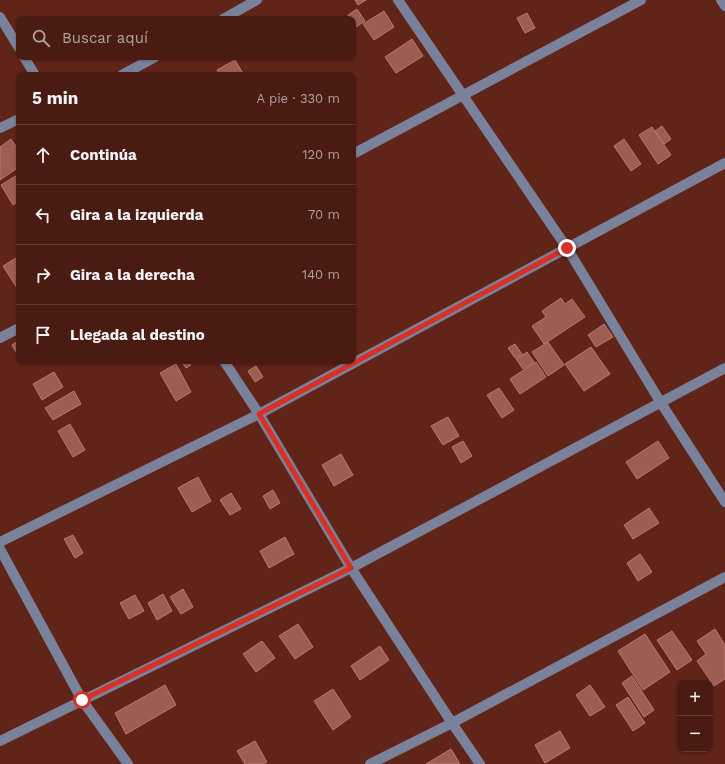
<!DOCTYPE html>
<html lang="es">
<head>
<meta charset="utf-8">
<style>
	:root { --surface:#491b12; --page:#532820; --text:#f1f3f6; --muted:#b1a19f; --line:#613932 }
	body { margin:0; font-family:"Work Sans",sans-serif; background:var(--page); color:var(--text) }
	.controls { position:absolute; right:12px; bottom:12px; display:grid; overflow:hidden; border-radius:8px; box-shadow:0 1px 3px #0004 }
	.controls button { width:36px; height:36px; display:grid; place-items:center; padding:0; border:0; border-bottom:1px solid var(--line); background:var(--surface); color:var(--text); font:20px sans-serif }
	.stop { position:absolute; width:12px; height:12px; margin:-9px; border:3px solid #d93025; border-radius:50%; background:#fff }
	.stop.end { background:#d93025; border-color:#fff; box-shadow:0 1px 4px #0008 }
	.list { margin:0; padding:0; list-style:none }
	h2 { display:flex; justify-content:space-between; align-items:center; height:52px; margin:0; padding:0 16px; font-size:17px }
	h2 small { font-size:13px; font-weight:400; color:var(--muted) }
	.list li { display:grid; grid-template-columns:26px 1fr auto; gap:12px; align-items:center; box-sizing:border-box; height:60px; padding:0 16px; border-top:1px solid var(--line) }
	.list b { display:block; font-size:15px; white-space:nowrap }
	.list em { font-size:13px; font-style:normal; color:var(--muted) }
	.icon { flex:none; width:22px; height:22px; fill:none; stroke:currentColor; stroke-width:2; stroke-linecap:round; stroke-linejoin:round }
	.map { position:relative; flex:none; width:725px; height:764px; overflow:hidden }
	.search { position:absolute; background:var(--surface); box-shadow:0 1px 3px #0004; left:16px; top:16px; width:340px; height:44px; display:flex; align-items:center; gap:10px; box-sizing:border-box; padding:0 14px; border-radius:8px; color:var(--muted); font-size:15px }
	.panel { position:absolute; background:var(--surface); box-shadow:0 1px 3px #0004; left:16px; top:72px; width:340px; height:292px; border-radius:8px }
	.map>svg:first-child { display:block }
	.building { fill:#9b5e51; stroke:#be7869 }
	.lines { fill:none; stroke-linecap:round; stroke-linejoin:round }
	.minor { stroke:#7a819a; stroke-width:10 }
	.route { stroke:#d93025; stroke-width:5 }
</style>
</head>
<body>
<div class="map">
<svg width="725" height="764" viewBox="0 0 725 764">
	<rect width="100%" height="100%" fill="#612418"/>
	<g class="building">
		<polygon points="355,0 366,0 358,5"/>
		<polygon points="357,9 365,21 356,27 353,22 353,19 351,19 348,15"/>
		<polygon points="384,11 394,27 374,40 363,24"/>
		<polygon points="527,13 535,28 525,33 517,18"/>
		<polygon points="412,39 423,56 396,73 385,57"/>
		<polygon points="235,60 244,75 220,75 217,70"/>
		<polygon points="662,126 671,139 664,144 655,131"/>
		<polygon points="652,127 671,155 658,164 639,135"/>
		<polygon points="11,139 19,151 19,167 0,180 0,147"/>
		<polygon points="624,139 641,164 631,171 614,146"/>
		<polygon points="19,174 19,201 13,205 1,185"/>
		<polygon points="19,256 19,287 17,288 3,266"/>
		<polygon points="561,298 565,304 572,299 585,317 544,344 532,326 546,317 542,311"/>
		<polygon points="604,324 613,337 596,347 588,335"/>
		<polygon points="19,340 19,357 12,345"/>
		<polygon points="548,342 564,365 548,376 532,352"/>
		<polygon points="515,344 522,354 515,358 508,348"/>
		<polygon points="591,347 610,374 584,391 565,364"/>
		<polygon points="527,352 534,362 523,369 516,359"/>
		<polygon points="181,361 189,361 191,365 186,368"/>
		<polygon points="536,362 546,377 520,394 510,379"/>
		<polygon points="176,364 191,392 176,401 160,373"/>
		<polygon points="256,366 263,377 255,382 248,371"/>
		<polygon points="54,372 63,387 42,400 33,384"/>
		<polygon points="499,388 514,410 502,418 487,395"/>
		<polygon points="74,391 81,404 53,420 45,408"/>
		<polygon points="448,417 459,436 443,445 431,426"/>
		<polygon points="70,424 85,450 73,457 58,431"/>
		<polygon points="463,441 472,456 461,463 452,447"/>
		<polygon points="658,441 669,458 637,479 626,462"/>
		<polygon points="341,454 353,475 334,486 322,465"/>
		<polygon points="198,477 211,501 192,512 178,488"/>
		<polygon points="273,490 280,503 270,509 263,496"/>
		<polygon points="231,493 241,509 230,515 220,500"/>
		<polygon points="649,508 659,523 633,539 624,525"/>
		<polygon points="73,535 83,553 75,558 64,539"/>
		<polygon points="285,537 294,554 269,568 260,551"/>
		<polygon points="640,554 652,572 638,581 627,563"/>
		<polygon points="183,589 193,607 181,614 170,597"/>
		<polygon points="163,594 172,611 157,620 148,603"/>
		<polygon points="135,595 144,611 129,619 120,603"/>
		<polygon points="298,624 313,647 295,659 279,636"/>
		<polygon points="715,629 725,645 725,679 714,686 697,661 706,654 697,641"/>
		<polygon points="672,631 692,660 677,670 657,640"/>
		<polygon points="645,634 670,672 643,690 618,651"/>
		<polygon points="262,641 275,658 256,672 243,654"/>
		<polygon points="380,646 389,660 360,680 351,666"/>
		<polygon points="632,676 654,710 644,717 622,683"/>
		<polygon points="165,685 176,705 126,734 115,713"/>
		<polygon points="590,685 605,707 590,716 576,695"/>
		<polygon points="333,689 351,717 333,730 314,701"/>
		<polygon points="628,697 645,723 633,731 616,705"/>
		<polygon points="560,731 570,748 545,763 535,745"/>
		<polygon points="255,741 267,762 263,764 245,764 237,751"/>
		<polygon points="451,749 460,764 426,764"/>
	</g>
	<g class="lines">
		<g class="minor">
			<polyline points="398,0 567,248 661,403 725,502"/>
			<polyline points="721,0 725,6"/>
			<polyline points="0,17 19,48"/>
			<polyline points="223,19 257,0"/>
			<polyline points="24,57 35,75"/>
			<polyline points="122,75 155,57"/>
			<polyline points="0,128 19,119"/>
			<polyline points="353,154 641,0"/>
			<polyline points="0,338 19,328"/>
			<polyline points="224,361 259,414 351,568 452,723 480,764"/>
			<polyline points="0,542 259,414 725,163"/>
			<polyline points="0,549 82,700 128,764"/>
			<polyline points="0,741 351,568 725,368"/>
			<polyline points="370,764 452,723 725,577"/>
		</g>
	</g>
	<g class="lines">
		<polyline class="route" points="82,700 351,568 259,414 567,248"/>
	</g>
</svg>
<div class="controls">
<button>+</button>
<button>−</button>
</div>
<div class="stop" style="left:82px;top:700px"></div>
<div class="stop end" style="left:567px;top:248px"></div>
<div class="search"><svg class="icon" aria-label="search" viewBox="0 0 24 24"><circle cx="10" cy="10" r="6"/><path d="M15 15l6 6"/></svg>Buscar aquí</div>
<section class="panel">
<h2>5 min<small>A pie · 330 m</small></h2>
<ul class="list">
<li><svg class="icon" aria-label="ahead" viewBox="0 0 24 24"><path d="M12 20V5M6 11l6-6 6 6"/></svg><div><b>Continúa</b></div><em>120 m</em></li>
<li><svg class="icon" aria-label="left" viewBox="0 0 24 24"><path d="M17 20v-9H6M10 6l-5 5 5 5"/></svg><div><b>Gira a la izquierda</b></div><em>70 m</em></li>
<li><svg class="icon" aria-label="right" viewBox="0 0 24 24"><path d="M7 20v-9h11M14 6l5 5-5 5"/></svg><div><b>Gira a la derecha</b></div><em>140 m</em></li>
<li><svg class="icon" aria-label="arrive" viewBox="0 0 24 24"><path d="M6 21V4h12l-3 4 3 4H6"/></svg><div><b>Llegada al destino</b></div></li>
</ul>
</section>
</div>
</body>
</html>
